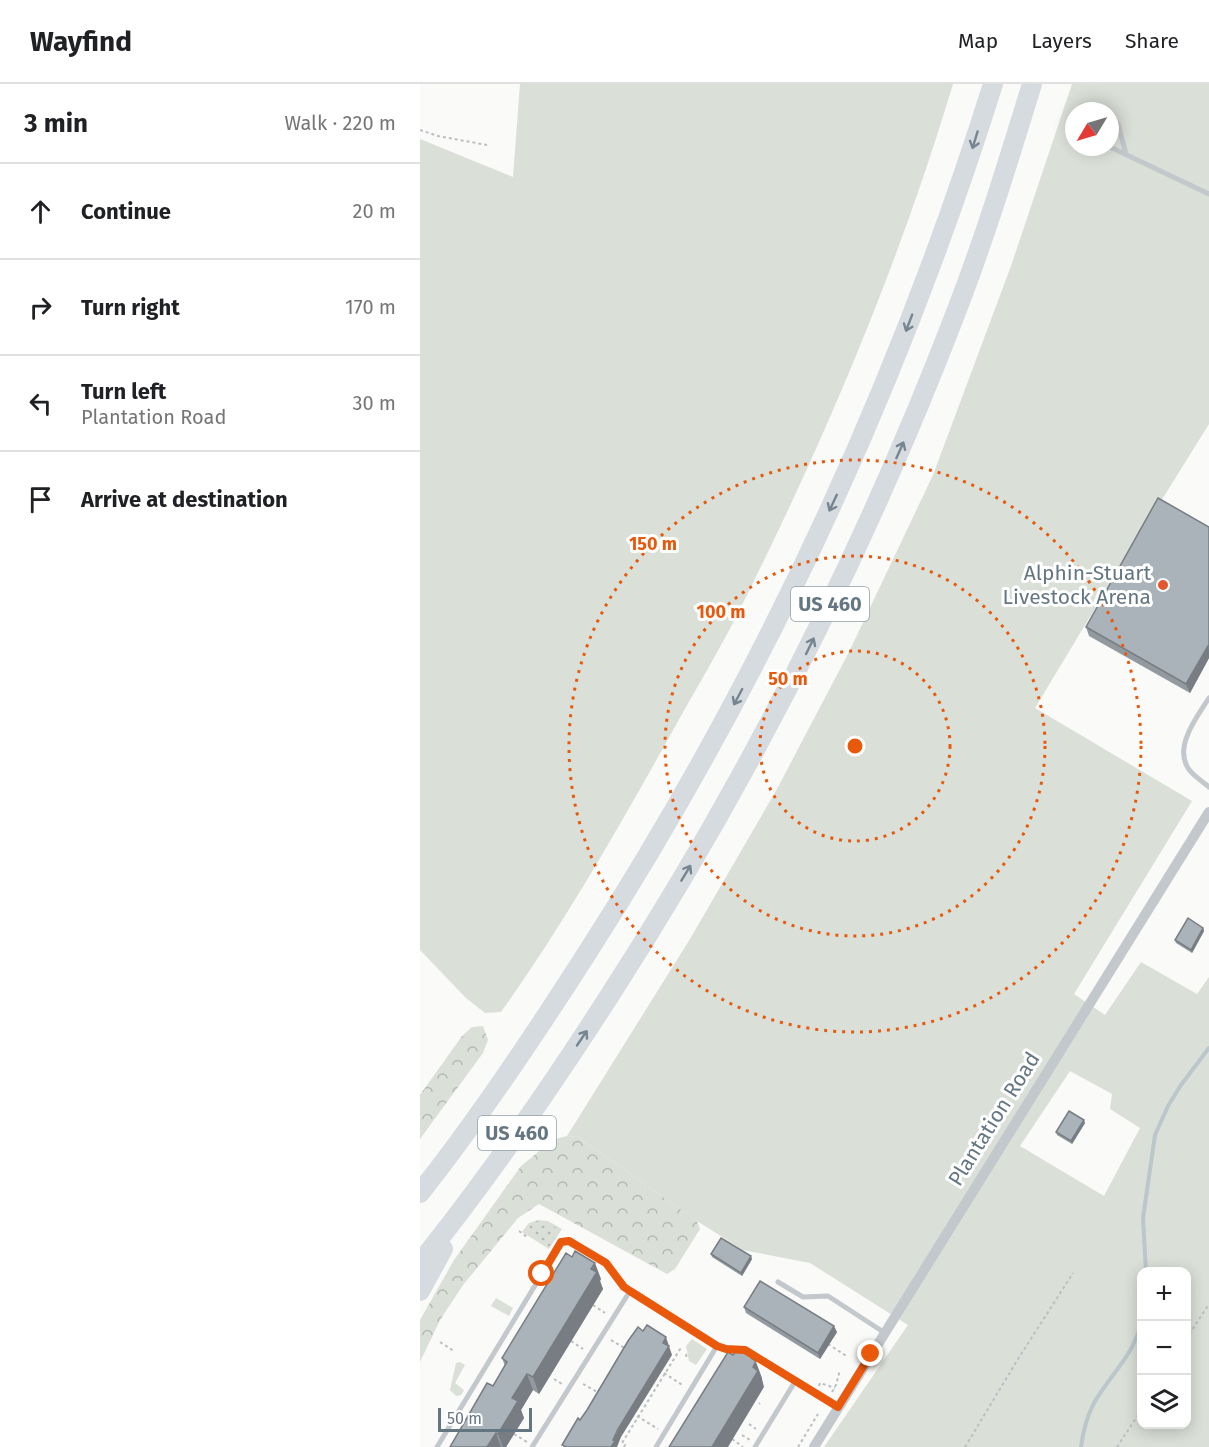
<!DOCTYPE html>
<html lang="en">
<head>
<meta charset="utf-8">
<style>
	:root { --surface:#fff; --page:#f2f2f2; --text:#202124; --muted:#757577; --line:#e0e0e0 }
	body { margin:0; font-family:"Fira Sans",sans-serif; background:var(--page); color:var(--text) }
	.controls { position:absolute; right:18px; bottom:18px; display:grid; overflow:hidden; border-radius:12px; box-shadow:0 3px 15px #0003 }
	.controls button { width:54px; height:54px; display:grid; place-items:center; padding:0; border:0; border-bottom:2px solid var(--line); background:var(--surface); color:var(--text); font:30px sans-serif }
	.compass { position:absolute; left:645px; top:18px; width:54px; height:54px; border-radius:50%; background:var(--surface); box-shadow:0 3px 15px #0003; rotate:232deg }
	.scale { position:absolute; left:18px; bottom:15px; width:94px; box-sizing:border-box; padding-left:6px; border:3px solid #657683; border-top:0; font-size:16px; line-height:21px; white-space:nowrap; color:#657683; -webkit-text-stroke:4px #fff; paint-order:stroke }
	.stop { position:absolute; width:18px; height:18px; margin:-14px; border:4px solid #ea580c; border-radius:50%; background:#fff }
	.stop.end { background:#ea580c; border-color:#fff; box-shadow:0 2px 6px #0008 }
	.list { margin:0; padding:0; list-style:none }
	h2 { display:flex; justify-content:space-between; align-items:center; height:78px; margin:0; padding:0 24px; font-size:26px }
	h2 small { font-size:20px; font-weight:400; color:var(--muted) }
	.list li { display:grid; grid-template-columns:39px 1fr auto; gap:18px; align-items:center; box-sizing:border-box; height:96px; padding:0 24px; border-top:2px solid var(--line) }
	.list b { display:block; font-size:22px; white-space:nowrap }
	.list p { margin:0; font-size:20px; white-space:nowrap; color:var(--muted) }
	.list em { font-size:20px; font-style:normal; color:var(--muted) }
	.icon { flex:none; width:33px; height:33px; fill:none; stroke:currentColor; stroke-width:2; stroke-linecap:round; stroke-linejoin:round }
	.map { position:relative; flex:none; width:789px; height:1363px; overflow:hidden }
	header { display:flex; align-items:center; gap:36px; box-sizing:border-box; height:84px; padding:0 30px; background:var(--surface); border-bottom:2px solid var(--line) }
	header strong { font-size:28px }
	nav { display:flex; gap:33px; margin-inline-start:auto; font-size:21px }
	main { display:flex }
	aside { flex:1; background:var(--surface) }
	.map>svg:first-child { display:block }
	.green { fill:#dadfd7; fill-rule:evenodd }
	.forest { fill:url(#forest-crowns) }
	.park { fill:url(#park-dots) }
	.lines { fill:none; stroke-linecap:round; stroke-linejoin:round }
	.stream { stroke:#bbc7cb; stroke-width:4 }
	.path { stroke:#bbbfc2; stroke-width:2; stroke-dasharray:3 3; stroke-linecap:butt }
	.lane { stroke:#c3c8cc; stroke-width:5 }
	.street { stroke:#c3c8cc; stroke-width:10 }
	.highway { stroke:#d6dbdf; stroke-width:20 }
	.wall { fill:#929a9f }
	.shaded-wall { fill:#777d82 }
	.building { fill:#aab3b9; stroke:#777d82; stroke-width:1.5 }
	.oneway { stroke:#768591 }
	.route { stroke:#ea580c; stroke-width:8 }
	.ring { fill:none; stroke:#e8590c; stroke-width:3; stroke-dasharray:3 6 }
	.poi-dot { fill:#e4572e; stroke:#fff; stroke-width:2 }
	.labels { text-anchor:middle; stroke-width:6; stroke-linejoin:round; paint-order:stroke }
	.shield { fill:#fff; stroke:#939fa8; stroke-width:1.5 }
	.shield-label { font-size:20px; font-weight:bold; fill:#657683 }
	.poi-label { font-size:21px; fill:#657683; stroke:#fff; text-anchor:end }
	.street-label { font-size:21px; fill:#657683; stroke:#fff }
	.centre { fill:#e8590c; stroke:#fff; stroke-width:3 }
	.ring-label { font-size:18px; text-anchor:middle; font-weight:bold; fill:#e8590c; stroke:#fff; stroke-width:6; stroke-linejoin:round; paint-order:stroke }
</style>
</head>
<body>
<header>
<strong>Wayfind</strong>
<nav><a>Map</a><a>Layers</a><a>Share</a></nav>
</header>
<main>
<aside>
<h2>3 min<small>Walk · 220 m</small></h2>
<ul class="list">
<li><svg class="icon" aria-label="ahead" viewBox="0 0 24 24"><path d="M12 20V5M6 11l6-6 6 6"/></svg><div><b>Continue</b></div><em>20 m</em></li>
<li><svg class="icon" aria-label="right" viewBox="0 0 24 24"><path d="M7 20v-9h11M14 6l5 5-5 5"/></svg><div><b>Turn right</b></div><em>170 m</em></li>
<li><svg class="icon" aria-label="left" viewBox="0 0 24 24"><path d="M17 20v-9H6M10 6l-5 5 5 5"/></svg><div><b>Turn left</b><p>Plantation Road</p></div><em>30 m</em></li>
<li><svg class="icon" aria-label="arrive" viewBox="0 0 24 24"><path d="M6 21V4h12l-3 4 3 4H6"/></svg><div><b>Arrive at destination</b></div></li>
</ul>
</aside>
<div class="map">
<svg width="789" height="1363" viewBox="0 0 789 1363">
	<defs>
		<pattern id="forest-crowns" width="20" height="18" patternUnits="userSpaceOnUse" patternTransform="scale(1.5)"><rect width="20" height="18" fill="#dadfd7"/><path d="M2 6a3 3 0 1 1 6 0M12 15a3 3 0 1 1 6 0" fill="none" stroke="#b4b9b4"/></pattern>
		<pattern id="park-dots" width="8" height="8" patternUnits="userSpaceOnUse" patternTransform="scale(1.5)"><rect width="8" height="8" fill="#dadfd7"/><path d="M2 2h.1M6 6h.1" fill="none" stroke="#b4b9b4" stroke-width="1.8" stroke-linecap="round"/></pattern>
	</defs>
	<rect width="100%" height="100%" fill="#fafaf8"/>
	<g class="green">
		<path d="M 100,0 L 533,0 C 479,180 406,353 322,521 C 301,564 275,606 252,648 C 199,743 144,840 81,928 L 65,929 L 46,914 L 0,866 L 0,55 L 93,93 Z"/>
		<path d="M 652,0 L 789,0 L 789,340 L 700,483 L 615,624 L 772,717 L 654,910 L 685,931 L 721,878 L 777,910 L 789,893 L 789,1363 L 404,1363 L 488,1241 L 390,1179 L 323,1166 L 277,1137 L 158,1053 L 147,1052 L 270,855 L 357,705 L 429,568 L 513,391 L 591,182 ZM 654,27 L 690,27 L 690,63 L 654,63 ZM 650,987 L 692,1010 L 690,1025 L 720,1044 L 684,1112 L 600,1062 ZM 722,1188 L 766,1188 L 766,1340 L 722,1340 Z"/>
		<polygon points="118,1136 128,1137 142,1145 129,1165 102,1148 109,1139"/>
		<polygon points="76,1214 93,1224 89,1232 71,1222"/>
		<polygon points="272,1255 287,1265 276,1281 269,1277 266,1262"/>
		<polygon points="40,1278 45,1281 35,1299 44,1306 41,1311 36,1312 30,1306 36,1279"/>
	</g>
	<g class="forest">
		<polygon points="63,942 68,956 63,969 0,1055 0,1011 42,952 52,943"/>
		<polygon points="147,1052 158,1053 277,1137 280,1145 255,1185 247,1190 119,1120 98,1134 43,1201 20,1236 0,1278 0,1236 34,1176 101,1082 128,1060 136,1055"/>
	</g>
	<polygon class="park" points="117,1137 125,1138 140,1146 129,1163 105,1146 110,1140"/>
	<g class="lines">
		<g class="stream">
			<polyline points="726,1188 723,1134 735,1051 748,1022 761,1001 789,964"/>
			<path d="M 661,1363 C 663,1348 667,1332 674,1319 C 691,1289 716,1270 722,1234"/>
		</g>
		<g class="path">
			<polyline points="0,46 18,52 67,61"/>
			<polyline points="99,1147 107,1153"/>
			<polyline points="173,1221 185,1229"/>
			<polyline points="766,1255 789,1220"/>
			<polyline points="191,1256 206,1265"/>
			<polyline points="151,1257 163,1265"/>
			<polyline points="20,1258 34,1267"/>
			<polyline points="408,1260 428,1273"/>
			<polyline points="266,1270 267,1276"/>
			<polyline points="244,1289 264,1302"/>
			<polyline points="134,1295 142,1300"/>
			<polyline points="163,1300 179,1309"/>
			<polyline points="399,1302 400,1299 415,1304"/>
			<polyline points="412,1308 416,1301 420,1286"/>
			<polyline points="339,1320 340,1319"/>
			<polyline points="217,1332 238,1345"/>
			<polyline points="329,1340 336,1345"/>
			<polyline points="94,1350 107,1358"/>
			<polyline points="322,1351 330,1356"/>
			<polyline points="312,1355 323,1363"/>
			<polyline points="204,1363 205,1361 202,1359 262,1262"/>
			<polyline points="378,1363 398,1330"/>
			<polyline points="545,1363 598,1275 653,1189"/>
			<polyline points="697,1363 722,1325"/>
		</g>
		<g class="lane">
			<polyline points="690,31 698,40 706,70"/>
			<polyline points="690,63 789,110"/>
			<path d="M 789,614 C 777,633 754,662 768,684 C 772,691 782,697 789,703"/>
			<polyline points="358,1198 383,1213 408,1212 465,1249"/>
			<polyline points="17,1363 139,1162 146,1156 186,1179 204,1203 210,1207 297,1262 306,1265 325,1266 418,1324"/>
			<polyline points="112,1363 210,1207"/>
			<polyline points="236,1363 297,1262"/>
			<polyline points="335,1363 376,1296"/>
		</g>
		<polyline class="street" points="394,1363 789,728"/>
		<g class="highway">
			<path d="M 0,1109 C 61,1032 116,949 169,866 C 342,596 477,306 573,0"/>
			<path d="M 0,1179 C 69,1093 131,1003 190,911 C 330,694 446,464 538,223 C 566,150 589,75 612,0"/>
			<polyline points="0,1207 23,1165"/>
		</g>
	</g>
	<g class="wall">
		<polygon points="789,443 789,574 770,609 669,552 666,543"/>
		<polygon points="783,844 784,847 772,869 756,859 755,856"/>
		<polygon points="665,1039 652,1060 637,1051 636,1048"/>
		<polygon points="291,1170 332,1175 322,1192 292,1173"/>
		<polygon points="181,1195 180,1197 183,1205 119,1310 113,1306 101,1326 104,1334 86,1363 30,1363 73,1302 85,1282 82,1274"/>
		<polygon points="324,1223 417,1248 400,1275 326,1229"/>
	</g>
	<g class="shaded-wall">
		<polygon points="788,562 789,565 789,574 770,609 766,600"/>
		<polygon points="783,844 784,847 772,869 771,866"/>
		<polygon points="664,1036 665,1039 652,1060 651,1057"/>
		<polygon points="331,1172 332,1175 322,1192 321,1189"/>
		<polygon points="175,1179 181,1195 180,1197 183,1205 119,1310 113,1293"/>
		<polygon points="414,1242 417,1248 400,1275 398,1269"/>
		<polygon points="246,1253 252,1271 201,1353 197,1363 191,1363 193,1356"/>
		<polygon points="333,1270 342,1294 342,1295 344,1303 308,1363 292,1363"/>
		<polygon points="107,1290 113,1306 101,1326 104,1334 86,1363 83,1363 78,1350 92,1314"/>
		<polygon points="76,1349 81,1363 67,1363"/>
	</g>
	<g class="building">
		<polygon points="738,414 789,443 789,563 788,562 766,600 666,543"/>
		<polygon points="768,834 783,844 771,866 755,856"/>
		<polygon points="649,1027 664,1036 651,1057 636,1048"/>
		<polygon points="301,1154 331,1172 321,1189 291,1170"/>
		<polygon points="155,1167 175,1179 171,1185 177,1188 113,1293 107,1290 92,1314 98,1317 78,1350 76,1349 67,1363 30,1363 67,1299 73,1302 87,1278 82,1274 146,1169 152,1173"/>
		<polygon points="340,1197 414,1242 398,1269 324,1223"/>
		<polygon points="227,1241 246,1253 243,1259 249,1262 198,1345 193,1356 195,1357 191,1363 146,1363 142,1361 158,1334 160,1336 167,1326 208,1257 218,1243 223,1247"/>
		<polygon points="325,1265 333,1270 331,1274 336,1277 333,1283 338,1287 292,1363 249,1363 308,1268 313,1271 317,1266 322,1269"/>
	</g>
	<defs><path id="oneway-shaft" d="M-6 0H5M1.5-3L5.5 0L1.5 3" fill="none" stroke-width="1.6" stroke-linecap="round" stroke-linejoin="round" transform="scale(1.5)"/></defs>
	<g class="oneway">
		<use href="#oneway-shaft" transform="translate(555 56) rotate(107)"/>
		<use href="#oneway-shaft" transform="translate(489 239) rotate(111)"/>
		<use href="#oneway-shaft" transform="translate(480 366) rotate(-66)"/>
		<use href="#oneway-shaft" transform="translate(413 419) rotate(115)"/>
		<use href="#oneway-shaft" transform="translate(390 562) rotate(-64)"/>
		<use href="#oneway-shaft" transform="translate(318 613) rotate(118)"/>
		<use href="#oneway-shaft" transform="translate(266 789) rotate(-59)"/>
		<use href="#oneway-shaft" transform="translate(162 954) rotate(-56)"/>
	</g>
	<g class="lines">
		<polyline class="route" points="122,1190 141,1158 149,1157 186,1179 204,1203 210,1207 297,1262 306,1265 325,1266 418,1323 451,1270"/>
	</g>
	<g class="ring">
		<circle cx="435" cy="662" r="95"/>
		<circle cx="435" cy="662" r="190"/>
		<circle cx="435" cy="662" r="286"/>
	</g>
	<circle class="poi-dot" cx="743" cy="501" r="6"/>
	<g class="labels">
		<g class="shield">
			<rect x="371" y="503" width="78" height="34" rx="4.5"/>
			<rect x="58" y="1032" width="78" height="34" rx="4.5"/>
		</g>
		<g class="shield-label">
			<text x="410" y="527">US 460</text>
			<text x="97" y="1056">US 460</text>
		</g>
		<g class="poi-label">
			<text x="731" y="496">Alphin-Stuart<tspan x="731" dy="24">Livestock Arena</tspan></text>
		</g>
		<g class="street-label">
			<text transform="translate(574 1035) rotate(-58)" y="7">Plantation Road</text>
		</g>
	</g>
	<circle cx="435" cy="662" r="9" class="centre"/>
	<g class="ring-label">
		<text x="233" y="466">150 m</text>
		<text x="301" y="534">100 m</text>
		<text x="368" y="601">50 m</text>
	</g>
</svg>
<div class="controls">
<button>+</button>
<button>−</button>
<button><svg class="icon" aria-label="layers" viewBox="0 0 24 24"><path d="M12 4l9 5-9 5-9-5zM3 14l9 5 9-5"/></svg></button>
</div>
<svg class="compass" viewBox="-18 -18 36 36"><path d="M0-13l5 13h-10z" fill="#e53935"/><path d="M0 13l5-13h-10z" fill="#757577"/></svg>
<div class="scale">50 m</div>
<div class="stop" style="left:122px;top:1190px"></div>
<div class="stop end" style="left:451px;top:1270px"></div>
</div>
</main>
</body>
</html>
